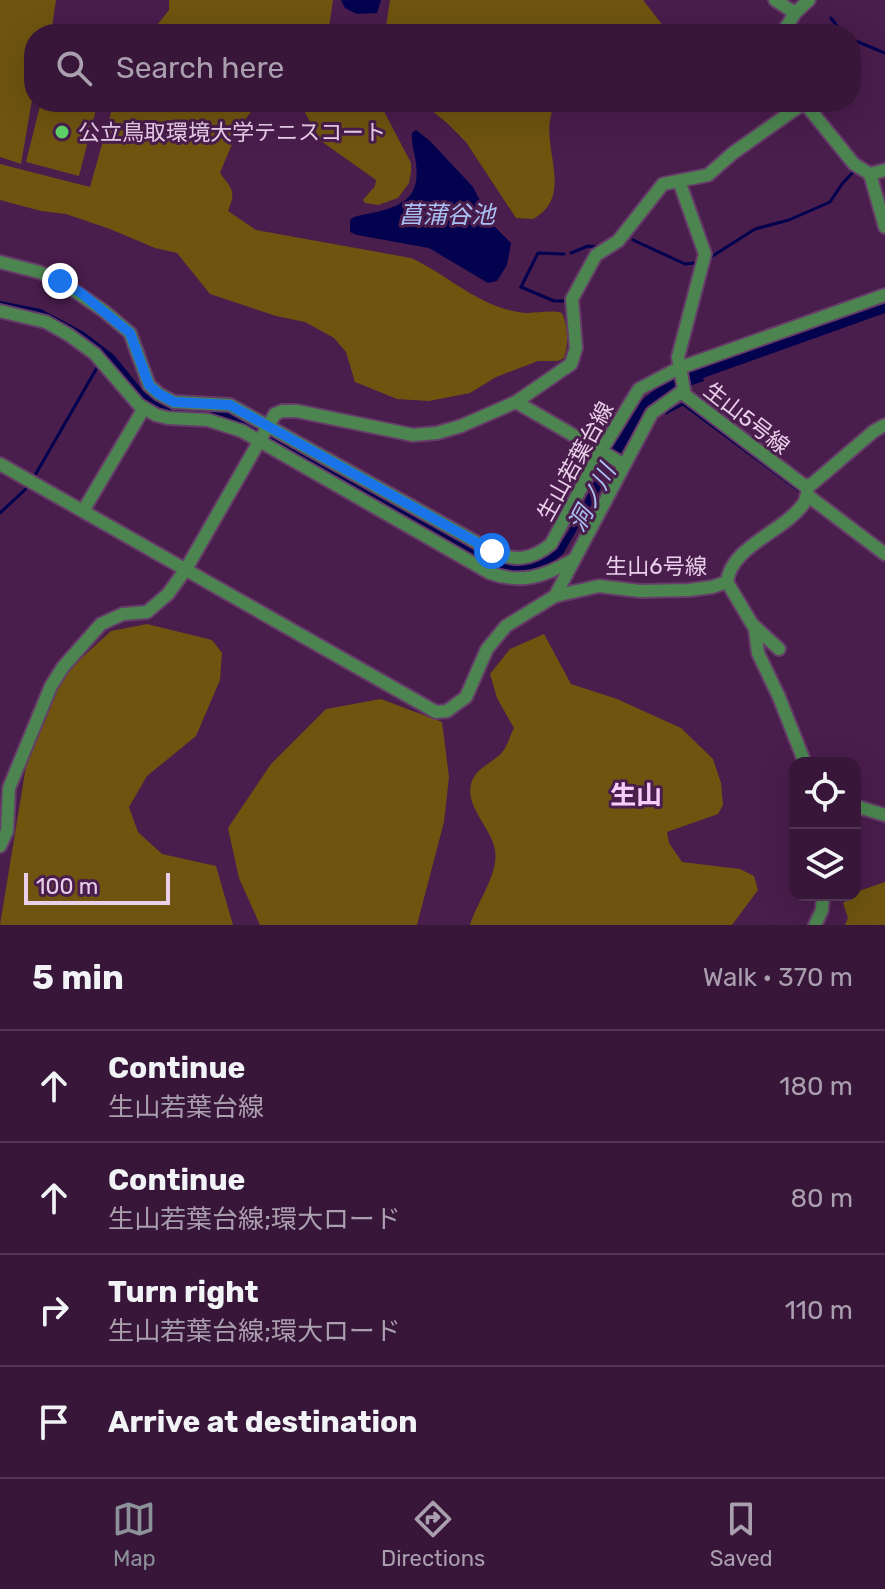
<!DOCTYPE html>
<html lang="en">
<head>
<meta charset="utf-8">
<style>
	:root { --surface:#371639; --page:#422344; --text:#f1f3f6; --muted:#aa9fae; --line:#513553; --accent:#8c9099 }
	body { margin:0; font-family:Rubik,"Noto Sans JP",sans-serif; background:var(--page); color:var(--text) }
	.controls { position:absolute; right:24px; bottom:24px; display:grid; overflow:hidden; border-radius:16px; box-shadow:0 8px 32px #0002 }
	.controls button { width:72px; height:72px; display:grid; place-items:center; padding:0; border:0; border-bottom:2px solid var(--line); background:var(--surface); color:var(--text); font:40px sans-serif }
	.scale { position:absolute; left:24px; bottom:20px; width:146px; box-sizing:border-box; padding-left:8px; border:4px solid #eacfeb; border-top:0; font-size:22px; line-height:28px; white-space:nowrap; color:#eacfeb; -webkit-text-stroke:6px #491d4c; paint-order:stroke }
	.stop { position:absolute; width:24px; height:24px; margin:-18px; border:6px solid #1a73e8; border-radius:50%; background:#fff }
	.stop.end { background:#1a73e8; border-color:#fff; box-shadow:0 2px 8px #0008 }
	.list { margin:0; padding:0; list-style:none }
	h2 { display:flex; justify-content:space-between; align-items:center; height:104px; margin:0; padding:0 32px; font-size:34px }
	h2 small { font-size:26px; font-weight:400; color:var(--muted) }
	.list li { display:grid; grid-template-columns:52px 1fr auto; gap:24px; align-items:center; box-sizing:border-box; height:112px; padding:0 32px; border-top:2px solid var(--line) }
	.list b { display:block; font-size:30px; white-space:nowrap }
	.list p { margin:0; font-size:26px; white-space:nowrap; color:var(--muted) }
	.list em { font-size:26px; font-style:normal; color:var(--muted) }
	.icon { flex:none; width:44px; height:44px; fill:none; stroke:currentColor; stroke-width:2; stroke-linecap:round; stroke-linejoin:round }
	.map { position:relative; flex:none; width:885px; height:925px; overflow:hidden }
	.search { position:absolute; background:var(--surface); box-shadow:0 8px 32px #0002; left:24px; right:24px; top:24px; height:88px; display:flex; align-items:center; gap:20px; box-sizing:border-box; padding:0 28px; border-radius:32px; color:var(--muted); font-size:30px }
	.sheet { height:552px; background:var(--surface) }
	nav { display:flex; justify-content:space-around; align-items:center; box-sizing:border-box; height:112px; border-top:2px solid var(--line); background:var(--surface); font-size:22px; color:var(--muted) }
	nav a { display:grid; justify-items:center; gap:4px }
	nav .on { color:var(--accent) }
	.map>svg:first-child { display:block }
	.green { fill:#6f5410 }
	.water { fill:#02024f }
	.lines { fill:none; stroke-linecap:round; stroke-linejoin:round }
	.stream { stroke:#02024f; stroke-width:3 }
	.minor-casing { stroke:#663d69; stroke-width:16 }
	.minor { stroke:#4c8550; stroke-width:12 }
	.route { stroke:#1a73e8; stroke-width:10 }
	.poi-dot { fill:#5fd56b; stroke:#491d4c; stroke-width:3 }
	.labels { text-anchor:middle; stroke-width:6; stroke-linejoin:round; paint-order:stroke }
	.poi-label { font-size:22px; fill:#eacfeb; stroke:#491d4c; text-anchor:start }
	.street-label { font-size:22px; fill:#eacfeb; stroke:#491d4c }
	.water-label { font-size:24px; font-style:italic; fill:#abc2f5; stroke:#491d4c }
	.quarter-label { font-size:26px; font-weight:bold; fill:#f9cdfa; stroke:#491d4c }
</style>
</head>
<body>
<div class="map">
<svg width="885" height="925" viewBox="0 0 885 925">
	<rect width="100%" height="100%" fill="#491d4c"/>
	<g class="green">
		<polygon points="0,0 56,0 51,34 34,34 34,88 21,164 0,157"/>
		<polygon points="169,0 333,0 328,34 150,34 169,10"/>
		<polygon points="390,0 643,0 661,23 661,33 385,34"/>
		<polygon points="41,102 98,102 79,176 26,162"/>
		<path d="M 114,102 L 262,102 C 241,116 230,150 220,173 C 233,191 236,190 228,211 L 256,230 L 411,258 C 448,275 477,305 518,312 C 533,315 548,309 562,313 C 568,326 569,344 564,358 L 558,361 L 538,361 L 496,377 L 470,393 L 429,401 L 397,399 L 355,382 L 346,352 L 334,338 L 305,322 L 276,316 L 210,294 L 177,253 L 155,248 L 110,229 L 66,214 L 41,211 L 0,200 L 0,164 L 90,187 Z"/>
		<polygon points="299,102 379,102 411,163 411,172 409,183 398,198 378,205 365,203 363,200 375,186 376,180 321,141"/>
		<path d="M 421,102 L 557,102 C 532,138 580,193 533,219 L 516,218 L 466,142 L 447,123 Z"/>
		<polygon points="147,624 212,640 222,653 220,680 196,736 147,776 129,807 138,832 162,854 216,866 233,925 0,925 27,760 61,677 111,631"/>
		<path d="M 544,634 L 571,684 L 617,699 L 681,728 L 713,759 L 721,783 L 723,805 L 718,814 L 667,832 L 669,843 L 682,862 L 740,869 L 754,876 L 758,890 L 732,925 L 470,925 C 477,902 499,874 495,850 C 491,826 463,806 472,781 C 477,767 495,762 503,751 C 508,745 510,735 514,728 L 497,698 L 490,674 L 510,649 Z"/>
		<polygon points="381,699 442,722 449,777 444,822 417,925 260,925 239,878 228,828 271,764 326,709"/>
		<polygon points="885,882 885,925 845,925 848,918 843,903 856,892"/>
	</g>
	<g class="water">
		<polygon points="341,0 381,0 377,13 357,14 345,8"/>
		<path d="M 416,130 L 430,141 L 473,187 L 492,224 L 511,243 L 507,265 L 497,281 L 488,283 L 429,248 L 357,235 L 350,232 L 350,220 L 354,217 C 387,209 422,208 416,164 C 415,153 411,144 412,133 Z"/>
		<path d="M 0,301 L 41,309 L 84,332 L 114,355 L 144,392 L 156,401 L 165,405 L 225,409 L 425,522 C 451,532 478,556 502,562 C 517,566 537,564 550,554 C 574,535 600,465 616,437 L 619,437 L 642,400 L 662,384 L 662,381 L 885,301 L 885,313 L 703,378 L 704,381 L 678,390 L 662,399 L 660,397 L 644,413 L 563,554 C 542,572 523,573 496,571 L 242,426 L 217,416 L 165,413 L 155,408 L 138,400 L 118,371 L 97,349 L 0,307 Z"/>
	</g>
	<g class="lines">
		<g class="stream">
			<polyline points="831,18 843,34"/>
			<polyline points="851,39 885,53"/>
			<polyline points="633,240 685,264 695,263"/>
			<polyline points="571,253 588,246 600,247"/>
			<polyline points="711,257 755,229 789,220 830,202 842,184 856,169"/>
			<polyline points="521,287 554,301 567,301 568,299"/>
			<polyline points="521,287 538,253 564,254"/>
			<polyline points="664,411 666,413 683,404 800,491"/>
			<polyline points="34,477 98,366"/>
			<polyline points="0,513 29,486"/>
		</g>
		<g class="minor-casing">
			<g id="minor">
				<polyline points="775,0 795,13"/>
				<polyline points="782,34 795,13 809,0"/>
				<polyline points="870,174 885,227"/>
				<polyline points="679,181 705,254 678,357 685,395 805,486 812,484 874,431 885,425"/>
				<path d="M 0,262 L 39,272 L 60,281 L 104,311 L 130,333 L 149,385 L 159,394 L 174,402 L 230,405 L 492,551 C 514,562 532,560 551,544 L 601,451 L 639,389 L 679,368 L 885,295"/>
				<path d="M 0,311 L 46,322 L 69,335 L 95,354 L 139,405 L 156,415 L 168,418 L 208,420 L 242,431 L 490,573 C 521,584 543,577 571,561"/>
				<path d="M 684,390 L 652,413 L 555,596 L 599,586 L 640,591 L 689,590 L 712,587 L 727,582 C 731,546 784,532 804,503 C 807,498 807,491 809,485"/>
				<polyline points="0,464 436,712 447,711 466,697 487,649 506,626 555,596"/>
				<polyline points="623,464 516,402 571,364 576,348 572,299 596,255 618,241 663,184 708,175 733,153 801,105 807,106 854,164 870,174 885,170"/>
				<polyline points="807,495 885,554"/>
				<polyline points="83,511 144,408"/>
				<polyline points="727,582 755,629 758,653 779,697 805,763"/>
				<polyline points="753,625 779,649"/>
				<polyline points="855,806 885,815"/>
				<polyline points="0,846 7,831 9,788 51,686 63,667 101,624 123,614 147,612 168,594 186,569 275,414 282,411 297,411 413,435 437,433 461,426 516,402"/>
				<polyline points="815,925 822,910 823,895"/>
			</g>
		</g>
		<use href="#minor" class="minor"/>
	</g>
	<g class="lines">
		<polyline class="route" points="60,281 81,293 130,333 149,385 159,394 174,402 230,405 492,551"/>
	</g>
	<circle class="poi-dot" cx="62" cy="132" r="8"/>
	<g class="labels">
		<g class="poi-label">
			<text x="78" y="140">公立鳥取環境大学テニスコート</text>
		</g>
		<g class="street-label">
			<text transform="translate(747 418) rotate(38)" y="8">生山5号線</text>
			<text transform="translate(575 461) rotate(-61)" y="8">生山若葉台線</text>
			<text x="656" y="574">生山6号線</text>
		</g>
		<g class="water-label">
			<text x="447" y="223">菖蒲谷池</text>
			<text transform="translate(592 498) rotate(-62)" y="8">洞ノ川</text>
		</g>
		<g class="quarter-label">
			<text x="636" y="804">生山</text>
		</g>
	</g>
</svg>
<div class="controls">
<button><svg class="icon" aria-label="locate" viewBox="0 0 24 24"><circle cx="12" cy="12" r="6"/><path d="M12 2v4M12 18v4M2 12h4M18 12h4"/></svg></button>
<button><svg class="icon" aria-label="layers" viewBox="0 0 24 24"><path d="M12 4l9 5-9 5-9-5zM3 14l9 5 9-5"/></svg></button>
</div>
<div class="scale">100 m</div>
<div class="stop" style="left:492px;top:551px"></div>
<div class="stop end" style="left:60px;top:281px"></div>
<div class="search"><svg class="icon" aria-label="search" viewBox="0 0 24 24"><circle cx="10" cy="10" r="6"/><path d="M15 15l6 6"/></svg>Search here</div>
</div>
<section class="sheet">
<h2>5 min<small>Walk · 370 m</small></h2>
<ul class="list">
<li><svg class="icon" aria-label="ahead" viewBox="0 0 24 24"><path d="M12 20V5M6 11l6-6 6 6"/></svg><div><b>Continue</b><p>生山若葉台線</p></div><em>180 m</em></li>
<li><svg class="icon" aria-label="ahead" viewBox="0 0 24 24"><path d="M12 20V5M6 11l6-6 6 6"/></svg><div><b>Continue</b><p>生山若葉台線;環大ロード</p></div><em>80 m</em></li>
<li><svg class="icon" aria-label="right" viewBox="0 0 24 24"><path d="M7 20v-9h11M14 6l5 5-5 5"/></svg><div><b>Turn right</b><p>生山若葉台線;環大ロード</p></div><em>110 m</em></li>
<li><svg class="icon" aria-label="arrive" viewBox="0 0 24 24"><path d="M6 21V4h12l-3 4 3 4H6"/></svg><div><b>Arrive at destination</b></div></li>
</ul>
</section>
<nav>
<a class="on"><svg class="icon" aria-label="map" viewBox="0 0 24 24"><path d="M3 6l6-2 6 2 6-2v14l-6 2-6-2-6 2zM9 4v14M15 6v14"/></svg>Map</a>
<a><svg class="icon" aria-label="directions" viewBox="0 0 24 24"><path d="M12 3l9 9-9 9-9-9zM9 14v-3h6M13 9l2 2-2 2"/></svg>Directions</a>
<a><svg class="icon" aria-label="saved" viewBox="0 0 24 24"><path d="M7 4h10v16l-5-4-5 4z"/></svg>Saved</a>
</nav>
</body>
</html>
